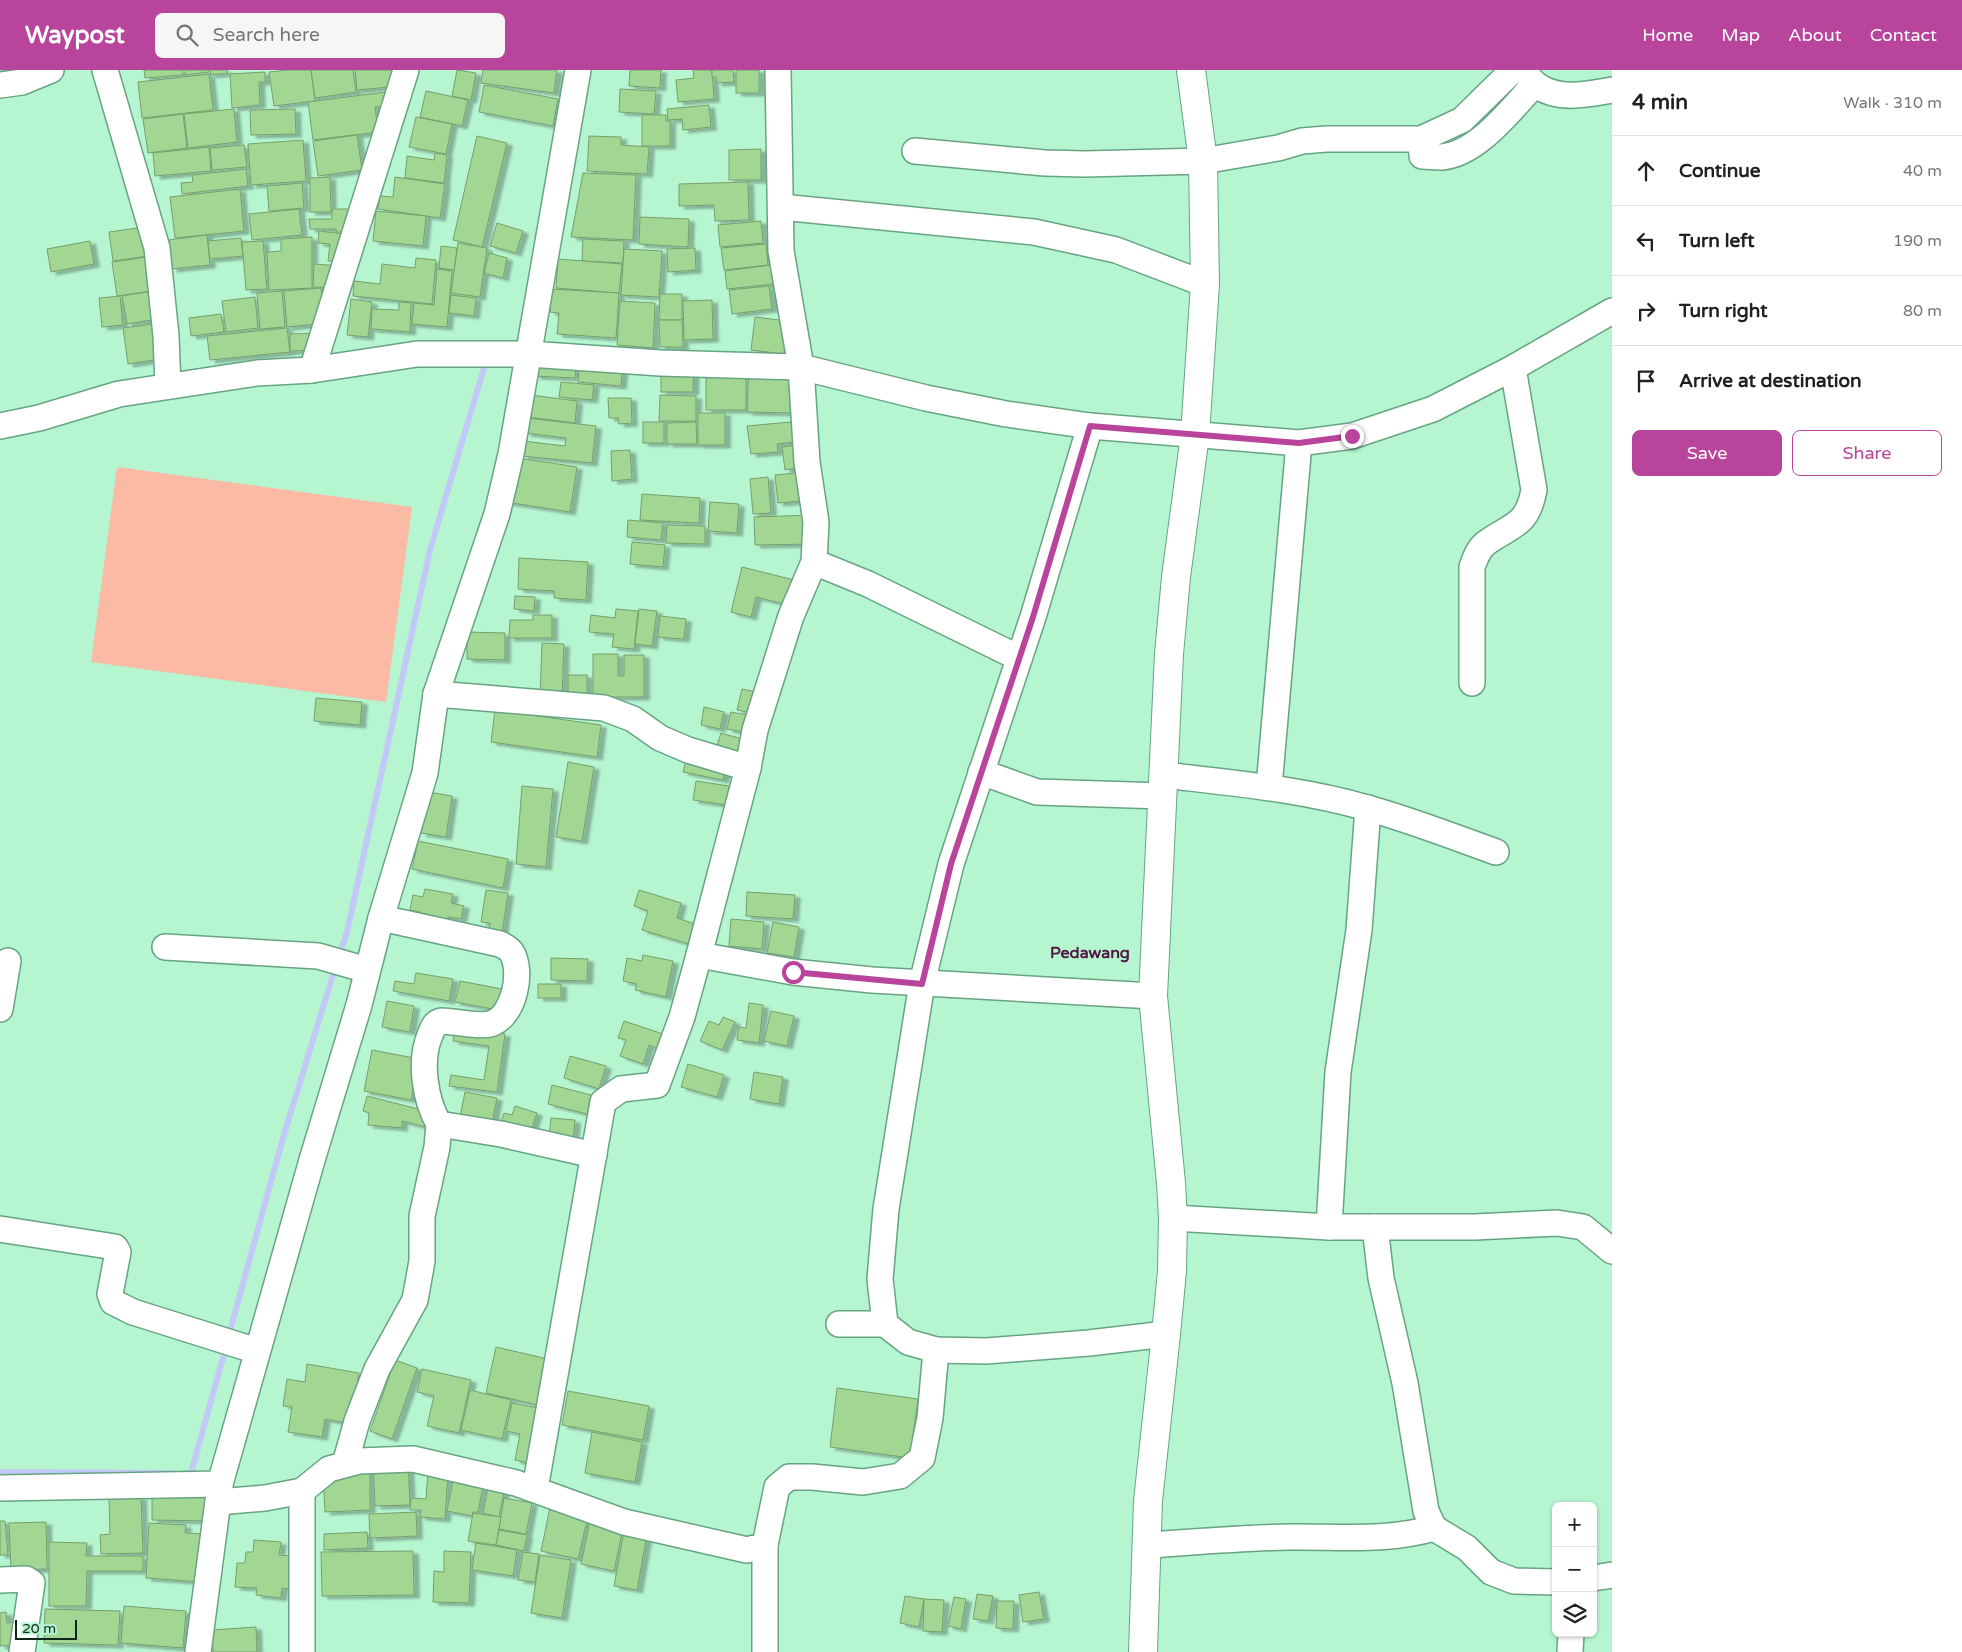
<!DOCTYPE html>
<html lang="en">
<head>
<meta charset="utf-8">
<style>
	:root { --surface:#fff; --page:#f6f6f6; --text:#202124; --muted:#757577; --line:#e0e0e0; --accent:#b9449c }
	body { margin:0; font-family:"Varela Round",sans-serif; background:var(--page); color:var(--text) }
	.controls { position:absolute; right:15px; bottom:15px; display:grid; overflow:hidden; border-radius:8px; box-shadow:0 1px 4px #0004 }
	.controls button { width:45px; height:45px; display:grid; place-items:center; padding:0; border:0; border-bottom:1px solid var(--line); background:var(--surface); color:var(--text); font:25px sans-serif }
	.scale { position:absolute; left:15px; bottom:12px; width:62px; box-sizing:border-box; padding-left:5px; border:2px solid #0d271a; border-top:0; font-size:14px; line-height:18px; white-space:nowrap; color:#0d271a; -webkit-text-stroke:4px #b5f5d0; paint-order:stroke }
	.stop { position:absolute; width:15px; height:15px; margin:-11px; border:4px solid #b9449c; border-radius:50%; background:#fff }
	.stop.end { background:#b9449c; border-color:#fff; box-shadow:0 1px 5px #0008 }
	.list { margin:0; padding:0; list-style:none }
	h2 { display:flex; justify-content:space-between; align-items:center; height:65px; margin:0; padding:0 20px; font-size:21px }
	h2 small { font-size:16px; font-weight:400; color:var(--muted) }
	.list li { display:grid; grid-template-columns:32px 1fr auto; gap:15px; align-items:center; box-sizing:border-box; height:70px; padding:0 20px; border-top:1px solid var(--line) }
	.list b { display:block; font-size:19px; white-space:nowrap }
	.list em { font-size:16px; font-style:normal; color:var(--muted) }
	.actions { display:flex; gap:10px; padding:15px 20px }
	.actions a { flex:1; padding:11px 0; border:1px solid var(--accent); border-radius:8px; text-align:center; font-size:18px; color:var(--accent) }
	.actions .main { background:var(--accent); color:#fff }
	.icon { flex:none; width:28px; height:28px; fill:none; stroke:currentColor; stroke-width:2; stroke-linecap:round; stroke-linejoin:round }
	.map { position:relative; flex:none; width:1612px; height:1582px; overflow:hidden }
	header { display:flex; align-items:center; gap:30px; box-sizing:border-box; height:70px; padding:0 25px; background:var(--accent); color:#fff }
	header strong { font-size:24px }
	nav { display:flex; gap:28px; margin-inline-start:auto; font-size:18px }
	.search { width:350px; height:45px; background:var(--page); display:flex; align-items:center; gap:12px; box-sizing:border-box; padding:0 18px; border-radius:8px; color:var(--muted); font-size:19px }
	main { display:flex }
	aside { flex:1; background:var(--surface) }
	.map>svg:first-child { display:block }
	.green { fill:#fcb9a3 }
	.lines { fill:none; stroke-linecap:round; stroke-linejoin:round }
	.stream { stroke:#c3c9f7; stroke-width:6 }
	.building { fill:#a2d793; stroke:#789e6d; filter:url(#shadow) }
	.minor-casing { stroke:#67a482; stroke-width:28 }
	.tertiary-casing { stroke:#67a482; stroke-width:30 }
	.minor { stroke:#fff; stroke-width:25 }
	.tertiary { stroke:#fff; stroke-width:28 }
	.route { stroke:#b9449c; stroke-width:6 }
	.labels { text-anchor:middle; stroke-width:4.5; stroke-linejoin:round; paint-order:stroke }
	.quarter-label { font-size:16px; font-weight:bold; fill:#501842; stroke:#b5f5d0 }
</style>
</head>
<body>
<header>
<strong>Waypost</strong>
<div class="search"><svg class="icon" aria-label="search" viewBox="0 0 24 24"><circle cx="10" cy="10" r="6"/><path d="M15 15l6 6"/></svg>Search here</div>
<nav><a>Home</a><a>Map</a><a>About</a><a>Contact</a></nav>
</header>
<main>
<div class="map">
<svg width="1612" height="1582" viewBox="0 0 1612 1582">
	<defs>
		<filter id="shadow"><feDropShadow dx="5.5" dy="3" stdDeviation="1" flood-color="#0004"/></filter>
	</defs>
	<rect width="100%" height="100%" fill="#b5f5d0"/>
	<polygon class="green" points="117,397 412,437 386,632 91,592"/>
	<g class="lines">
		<g class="stream">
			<polyline points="339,886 347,862 430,480 484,298"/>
			<polyline points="228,1268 283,1068 336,895"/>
			<polyline points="0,1402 171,1403"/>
			<polyline points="184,1403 191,1403 226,1277"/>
		</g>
	</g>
	<g class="building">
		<polygon points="144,0 183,0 183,5 145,8"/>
		<polygon points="185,0 209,0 209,2 185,5"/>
		<polygon points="210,0 227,0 228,3 211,5"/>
		<polygon points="288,0 311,0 315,31 274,36 269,2"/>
		<polygon points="311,0 353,0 356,22 315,28"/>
		<polygon points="355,0 398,0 400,16 357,20"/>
		<polygon points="457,0 476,3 471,30 452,26"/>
		<polygon points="483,0 557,0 554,23 481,13"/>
		<polygon points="630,0 661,0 660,18 629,16"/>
		<polygon points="693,0 712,0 714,29 678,32 676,10 694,8"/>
		<polygon points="712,0 733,0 734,12 717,13 716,7 712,7"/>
		<rect x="736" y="0" width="23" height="23"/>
		<polygon points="265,2 265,12 259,12 260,35 232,38 230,4"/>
		<polygon points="209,4 213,40 142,48 138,12"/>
		<polygon points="484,15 558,29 553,56 479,42"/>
		<polygon points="620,19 656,21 654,44 619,42"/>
		<polygon points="426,21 468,30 462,56 420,47"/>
		<polygon points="386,22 388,36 375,37 378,62 313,70 308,32"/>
		<polygon points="709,35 711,57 683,60 682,49 668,50 667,39"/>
		<polygon points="234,39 237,72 188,78 184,44"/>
		<polygon points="295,39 296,64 251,65 250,40"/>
		<polygon points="183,44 187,78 148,83 143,49"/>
		<polygon points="642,45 666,45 666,51 670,51 670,76 642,76"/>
		<polygon points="416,47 452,54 446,84 409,77"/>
		<polygon points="357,65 362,100 318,106 313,71"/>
		<polygon points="477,66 507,73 482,177 453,170"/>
		<polygon points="589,66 621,67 621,75 649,77 647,104 587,101"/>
		<polygon points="303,70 306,111 251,115 248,74"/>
		<polygon points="244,75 247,97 212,100 210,78"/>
		<polygon points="209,77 211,101 155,106 153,83"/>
		<polygon points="761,79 761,110 729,110 729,80"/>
		<polygon points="435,83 447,85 444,113 405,108 407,86 434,90"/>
		<polygon points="246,99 248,116 182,124 181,113 193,112 192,105"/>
		<polygon points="583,103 636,105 633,170 571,167"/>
		<polygon points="330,107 331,142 310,142 310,108"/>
		<polygon points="395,107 445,114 440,148 378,139 380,126 393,127"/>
		<polygon points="748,112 749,150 715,151 714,135 679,136 679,114"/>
		<polygon points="302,113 304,138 269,141 267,116"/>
		<polygon points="240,119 244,161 175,168 170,127"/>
		<polygon points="299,139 302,165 252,170 249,144"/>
		<polygon points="332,139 352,139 352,162 336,162 336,159 310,159 309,149 332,149"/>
		<polygon points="376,141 426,146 423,176 373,171"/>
		<polygon points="640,147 689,149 688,177 639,174"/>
		<polygon points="761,151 763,173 720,177 718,155"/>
		<polygon points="497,153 523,161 516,183 490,176"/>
		<polygon points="144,157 148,186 113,191 109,162"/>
		<polygon points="319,161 352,165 346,191 328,191 330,174 318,173"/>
		<polygon points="207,165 210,195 172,199 169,170"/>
		<polygon points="312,167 312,218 269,220 267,182 281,181 281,169"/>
		<polygon points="241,168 243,186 210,189 208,171"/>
		<polygon points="583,169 624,171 623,193 582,191"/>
		<polygon points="90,171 94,194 51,202 47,179"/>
		<polygon points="263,171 267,219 246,220 242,172"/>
		<polygon points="458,173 487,178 480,227 451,223"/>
		<polygon points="766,174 768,195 724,200 721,178"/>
		<polygon points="441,176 457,178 454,200 439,198"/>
		<polygon points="695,178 696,200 668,202 667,179"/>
		<polygon points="624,179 662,181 659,227 621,225"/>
		<polygon points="489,183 507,188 503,208 484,203"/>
		<polygon points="154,186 159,220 117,226 112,192"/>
		<polygon points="416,188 436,190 432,234 353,226 354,211 380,214 382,194 415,198"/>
		<polygon points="558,189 622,194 619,223 556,218"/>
		<polygon points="314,194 344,196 338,218 313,217"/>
		<polygon points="771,195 773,214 727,219 725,201"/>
		<polygon points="437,199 452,201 447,257 412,254 414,233 434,235"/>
		<polygon points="769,216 772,239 732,244 729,220"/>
		<polygon points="321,218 323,236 327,253 287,257 284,221"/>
		<polygon points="551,219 619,223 616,268 557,264 559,243 550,242"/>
		<polygon points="159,220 163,248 127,254 122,226"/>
		<polygon points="282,221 285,257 260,259 257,223"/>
		<polygon points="660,224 682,224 682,250 659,250"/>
		<polygon points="451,225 476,228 474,246 449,243"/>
		<polygon points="120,226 123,255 102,257 99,228"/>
		<polygon points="255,227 258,258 226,262 222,231"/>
		<polygon points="351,229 372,232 368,267 347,265"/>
		<polygon points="712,230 713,269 684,270 683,231"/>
		<polygon points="620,231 655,233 653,278 617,275"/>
		<polygon points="399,232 411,233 410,262 371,259 372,239 399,240"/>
		<polygon points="221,244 224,262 191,266 189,248"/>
		<polygon points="755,247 788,251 784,284 751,280"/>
		<polygon points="659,250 682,250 683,277 660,277"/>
		<polygon points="161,253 166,288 128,294 123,258"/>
		<polygon points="287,258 290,282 210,290 207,266"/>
		<polygon points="322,263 318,280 290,281 290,264"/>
		<polygon points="536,286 577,288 575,308 535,306"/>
		<polygon points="580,288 623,292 621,316 578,312"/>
		<polygon points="661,294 694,295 693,322 661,322"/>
		<rect x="706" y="296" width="40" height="44"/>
		<polygon points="749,297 798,299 797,343 747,342"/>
		<polygon points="561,312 594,315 592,330 559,327"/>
		<polygon points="523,324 577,331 575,353 520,346"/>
		<polygon points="660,325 696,326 696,351 659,351"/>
		<polygon points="608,328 631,328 632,353 619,354 618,348 609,348"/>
		<rect x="698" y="343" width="27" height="32"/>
		<polygon points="526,348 596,356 592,393 522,386 523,371 565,376 566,368 525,363"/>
		<polygon points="802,351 804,371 777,374 778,382 751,384 747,356"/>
		<rect x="643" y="352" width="21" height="21"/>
		<polygon points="696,352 697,374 667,374 667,353"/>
		<polygon points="803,374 807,396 785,400 782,377"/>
		<polygon points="630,380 632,409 612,411 611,381"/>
		<polygon points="512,387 577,397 570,442 506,432"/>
		<polygon points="807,402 810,430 778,433 775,405"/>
		<polygon points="768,407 771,443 753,444 750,409"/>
		<polygon points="642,424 700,428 699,453 640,450"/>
		<polygon points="710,432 739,434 737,463 708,461"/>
		<polygon points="813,445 814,474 755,475 754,447"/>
		<polygon points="628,450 663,453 661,470 627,467"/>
		<polygon points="667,455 705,456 705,474 666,473"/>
		<polygon points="632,472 665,475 663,497 630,494"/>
		<polygon points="519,488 588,492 586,530 554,528 554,521 518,519"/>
		<polygon points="742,497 798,511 792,536 756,527 751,547 731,542"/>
		<polygon points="515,526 535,527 534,541 514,539"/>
		<polygon points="616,539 638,541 634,579 612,577 614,564 589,562 591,545 615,548"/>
		<polygon points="639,539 657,541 652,576 635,574"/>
		<polygon points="533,545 552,545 552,568 509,568 510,550 533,550"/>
		<polygon points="660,546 686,549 684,569 658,567"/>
		<polygon points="467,562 505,563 505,590 467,589"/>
		<polygon points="542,573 564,574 562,628 540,627"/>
		<polygon points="593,584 618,584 618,606 624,606 624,585 644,585 644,627 593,627"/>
		<rect x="568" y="605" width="19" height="22"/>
		<polygon points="742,619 757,622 752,643 737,640"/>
		<polygon points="316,628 362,632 360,655 314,651"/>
		<polygon points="704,637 724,642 720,659 701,655"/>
		<polygon points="495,640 601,655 597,687 491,672"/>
		<polygon points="731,642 752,646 749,663 727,659"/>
		<polygon points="721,663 746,670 742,686 716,679"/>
		<polygon points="686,689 726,696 723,710 683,702"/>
		<polygon points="568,692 594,697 582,771 556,767"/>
		<polygon points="696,711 729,716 726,735 693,730"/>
		<polygon points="522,716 553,719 546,797 516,794"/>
		<polygon points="428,722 452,726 446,767 421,763"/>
		<polygon points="418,771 508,789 503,818 412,799"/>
		<polygon points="425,819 453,824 451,833 464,836 461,849 448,847 446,856 418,850 420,842 410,840 413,825 423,827"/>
		<polygon points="486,820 508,823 502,863 489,861 490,853 481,852"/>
		<polygon points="639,820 681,833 677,848 698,855 692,875 642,860 648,841 634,836"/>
		<polygon points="747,822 795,825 793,849 746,846"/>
		<polygon points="731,849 764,852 762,879 729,876"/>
		<polygon points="773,852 799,857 794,887 767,883"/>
		<polygon points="643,885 673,891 666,927 635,920 637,914 623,911 627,888 642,891"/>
		<polygon points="551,888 588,889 587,911 551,910"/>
		<polygon points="416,903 453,909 449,931 393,921 395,911 414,914"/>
		<polygon points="460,911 502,919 498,940 455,932"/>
		<rect x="538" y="914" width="23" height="14"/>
		<polygon points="387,931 414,936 410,962 382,957"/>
		<polygon points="749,933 763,935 759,973 737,970 739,957 746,958"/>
		<polygon points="771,941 794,946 787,976 764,971"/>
		<polygon points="723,947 735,952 722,980 700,971 709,951 719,955"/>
		<polygon points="624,951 669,966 664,981 649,975 643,994 620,986 626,970 618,968"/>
		<polygon points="455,957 505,964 497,1022 449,1016 451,1005 484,1010 489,976 453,971"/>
		<polygon points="372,980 419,989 411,1030 364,1021"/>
		<polygon points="570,986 606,996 599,1019 564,1008"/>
		<polygon points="688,994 724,1005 717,1027 681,1017"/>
		<polygon points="754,1002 783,1007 779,1034 750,1029"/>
		<polygon points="552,1015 591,1025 587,1044 548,1034"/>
		<polygon points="465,1022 497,1028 492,1053 460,1047"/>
		<polygon points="367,1026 422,1040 426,1057 402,1051 402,1058 368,1055 369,1043 363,1041"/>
		<polygon points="515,1036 537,1043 530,1064 500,1055 504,1043 512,1045"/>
		<polygon points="551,1048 575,1050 573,1072 549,1069"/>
		<polygon points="496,1277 552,1290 542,1336 486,1323"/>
		<polygon points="395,1290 417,1298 392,1369 370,1361"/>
		<polygon points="307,1294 359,1303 351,1354 325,1349 322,1367 288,1362 292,1337 283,1336 287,1309 305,1312"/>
		<polygon points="422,1299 471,1310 459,1363 427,1356 434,1326 417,1322"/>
		<polygon points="837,1318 918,1329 910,1388 830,1377"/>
		<polygon points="470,1320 511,1330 502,1369 461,1360"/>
		<polygon points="568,1321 649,1336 643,1370 562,1355"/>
		<polygon points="512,1333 544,1339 533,1394 515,1390 520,1364 506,1361"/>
		<polygon points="592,1362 642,1372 635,1412 585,1403"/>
		<polygon points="408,1391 410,1435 375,1436 373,1392"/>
		<polygon points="370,1392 370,1440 325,1442 323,1405"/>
		<polygon points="428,1400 448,1402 445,1449 420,1447 421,1440 410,1440 411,1428 426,1429"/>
		<polygon points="490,1408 506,1411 499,1447 483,1443"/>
		<polygon points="453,1410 483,1416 478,1442 473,1442 472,1446 447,1441"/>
		<polygon points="152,1426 213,1428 212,1451 152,1450"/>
		<polygon points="141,1427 143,1483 101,1484 100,1465 110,1464 109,1428"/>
		<polygon points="504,1428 532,1433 526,1464 499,1459"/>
		<polygon points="551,1433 589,1442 578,1489 541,1481"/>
		<polygon points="592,1441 624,1453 614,1501 581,1494"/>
		<polygon points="416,1442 417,1466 370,1468 369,1444"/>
		<polygon points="473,1443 501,1447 496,1475 468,1471"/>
		<polygon points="0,1451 5,1451 8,1485 0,1485"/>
		<polygon points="46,1452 47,1499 11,1500 9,1453"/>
		<polygon points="149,1453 186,1455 185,1463 205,1464 202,1512 146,1508"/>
		<polygon points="625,1455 648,1459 637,1520 614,1516"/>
		<polygon points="499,1460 527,1465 524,1481 496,1475"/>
		<polygon points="367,1462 368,1478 324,1480 324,1464"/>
		<polygon points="254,1470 281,1472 279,1485 301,1487 301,1520 282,1518 281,1528 256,1525 257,1518 235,1517 237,1493 245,1493 246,1482 253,1482"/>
		<polygon points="49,1472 87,1473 86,1486 143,1486 143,1501 87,1501 86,1536 49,1536"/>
		<polygon points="476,1473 517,1480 513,1506 472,1500"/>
		<polygon points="413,1481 414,1525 322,1526 321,1482"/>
		<polygon points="444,1481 471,1482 469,1533 433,1532 434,1501 444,1502"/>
		<polygon points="523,1482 539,1484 535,1512 518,1510"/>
		<polygon points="540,1485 571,1490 562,1548 531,1543"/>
		<polygon points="1039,1522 1044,1549 1023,1552 1019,1525"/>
		<polygon points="977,1524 993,1526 988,1551 973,1549"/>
		<polygon points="905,1526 924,1529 919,1557 900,1553"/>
		<polygon points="954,1527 966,1529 961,1559 948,1556"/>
		<polygon points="924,1529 944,1530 942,1562 923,1561"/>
		<polygon points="997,1531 1014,1531 1013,1559 996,1558"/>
		<polygon points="124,1536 186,1541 183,1578 121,1573"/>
		<polygon points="45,1539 120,1541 118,1575 44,1573"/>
		<polygon points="6,1542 7,1553 21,1552 22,1575 0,1576 0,1543"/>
		<polygon points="256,1557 257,1582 213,1582 212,1560"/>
	</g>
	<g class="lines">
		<g class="minor-casing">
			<g id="minor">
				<polyline points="105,0 157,178 166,266 168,316"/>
				<path d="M 1524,2 C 1528,6 1533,13 1538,16 C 1559,31 1589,24 1612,20"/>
				<polyline points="0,15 22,12 51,0"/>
				<path d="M 1421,69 L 1422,86 C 1428,86 1435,87 1442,87 C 1478,84 1512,38 1535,14"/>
				<polyline points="915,81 1045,93 1085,94 1203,91 1278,78 1302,71 1326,69 1421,69 1462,50 1513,0"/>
				<polyline points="781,137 1034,162 1116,180 1205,214"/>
				<polyline points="312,300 406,0"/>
				<polyline points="0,356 39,348 119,324 257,303 312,300 417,284 529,284 660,293 801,297 926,328 1006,344 1090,356 1299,373 1352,366 1433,339 1513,298 1612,241"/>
				<polyline points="1090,356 1033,547 951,794 922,913 886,1139 880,1209 885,1254 908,1272 936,1280 986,1281 1089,1273 1166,1264"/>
				<polyline points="814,492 868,514 1019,588"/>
				<path d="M 1472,613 L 1472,497 C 1475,489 1478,479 1486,473 C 1512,454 1527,457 1534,420 L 1513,298"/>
				<polyline points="436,624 604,638 633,649 660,668 688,680 748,698"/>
				<polyline points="981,702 1037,722 1163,726"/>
				<path d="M 1164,705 C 1232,713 1301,719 1367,738 C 1411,750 1454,767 1496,782"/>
				<polyline points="1269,717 1299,373"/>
				<path d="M 381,848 L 500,874 C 504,876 510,879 512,883 C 523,903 514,944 493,953 C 480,958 455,951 441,951 C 434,953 433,958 430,965 C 419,991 425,1030 439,1054 L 501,1064 L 594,1085"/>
				<polyline points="165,877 318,886 367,900"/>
				<polyline points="699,885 793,902 872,910 1153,926"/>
				<polyline points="0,939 8,891"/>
				<polyline points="1173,1148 1329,1157 1475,1157 1557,1153 1583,1157 1612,1181"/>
				<polyline points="1329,1157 1338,1002 1359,860 1368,738"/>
				<polyline points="1375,1157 1381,1208 1405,1313 1426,1441 1434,1458 1467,1478 1491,1502 1514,1511 1556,1512"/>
				<polyline points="0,1159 115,1177 118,1182 110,1224 113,1232 133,1242 257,1281"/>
				<polyline points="839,1254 885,1254"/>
				<polyline points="345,1394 357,1351 377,1299 415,1230 422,1191 422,1146 437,1077 439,1054"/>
				<polyline points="0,1418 220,1414 312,1090 359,935 381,848 425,703 436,624 497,444 511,384 578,0"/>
				<polyline points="535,1419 603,1032 621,1019 657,1015 682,947 699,885 748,698 755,660 791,546 814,492 816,452 807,392 801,297 781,181 778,0"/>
				<polyline points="218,1432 265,1428 302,1421 329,1399 359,1391 413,1389 516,1413 624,1452 747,1480 765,1475 777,1417 789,1407 812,1407 863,1412 900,1406 922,1388 930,1348 936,1280"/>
				<polyline points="765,1475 765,1582"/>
				<path d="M 1147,1475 C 1194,1472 1241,1468 1289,1467 C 1338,1466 1386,1472 1434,1458"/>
				<polyline points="1593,1508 1612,1505"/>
				<polyline points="0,1510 26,1509 32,1513 22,1582"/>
				<polyline points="198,1582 220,1416"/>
				<polyline points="302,1582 302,1421"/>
				<polyline points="1570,1582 1571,1563"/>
			</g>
		</g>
		<g class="tertiary-casing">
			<polyline id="tertiary" points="1143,1582 1148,1431 1166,1264 1172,1201 1173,1148 1171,1113 1153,926 1169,584 1176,507 1195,365 1205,214 1203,91 1191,0"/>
		</g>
		<use href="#minor" class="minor"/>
		<use href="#tertiary" class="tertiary"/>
	</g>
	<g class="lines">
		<polyline class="route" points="793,902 922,914 951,794 1033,547 1090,356 1299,373 1352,366"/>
	</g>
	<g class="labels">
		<g class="quarter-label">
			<text x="1090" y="888">Pedawang</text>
		</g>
	</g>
</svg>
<div class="controls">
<button>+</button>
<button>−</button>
<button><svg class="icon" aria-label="layers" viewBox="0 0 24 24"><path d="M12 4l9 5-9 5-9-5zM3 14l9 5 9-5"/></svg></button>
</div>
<div class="scale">20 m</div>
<div class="stop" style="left:793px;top:902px"></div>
<div class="stop end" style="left:1352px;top:366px"></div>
</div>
<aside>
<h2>4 min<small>Walk · 310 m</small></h2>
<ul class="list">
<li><svg class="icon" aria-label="ahead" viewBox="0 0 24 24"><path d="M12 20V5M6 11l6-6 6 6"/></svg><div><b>Continue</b></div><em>40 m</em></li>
<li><svg class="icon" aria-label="left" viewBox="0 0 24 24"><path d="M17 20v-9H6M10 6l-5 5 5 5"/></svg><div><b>Turn left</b></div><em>190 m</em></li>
<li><svg class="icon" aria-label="right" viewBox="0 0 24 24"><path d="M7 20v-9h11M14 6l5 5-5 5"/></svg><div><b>Turn right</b></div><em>80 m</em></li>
<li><svg class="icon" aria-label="arrive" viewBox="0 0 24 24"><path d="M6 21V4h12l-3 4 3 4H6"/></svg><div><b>Arrive at destination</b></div></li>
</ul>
<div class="actions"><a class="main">Save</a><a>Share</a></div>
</aside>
</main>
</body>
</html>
